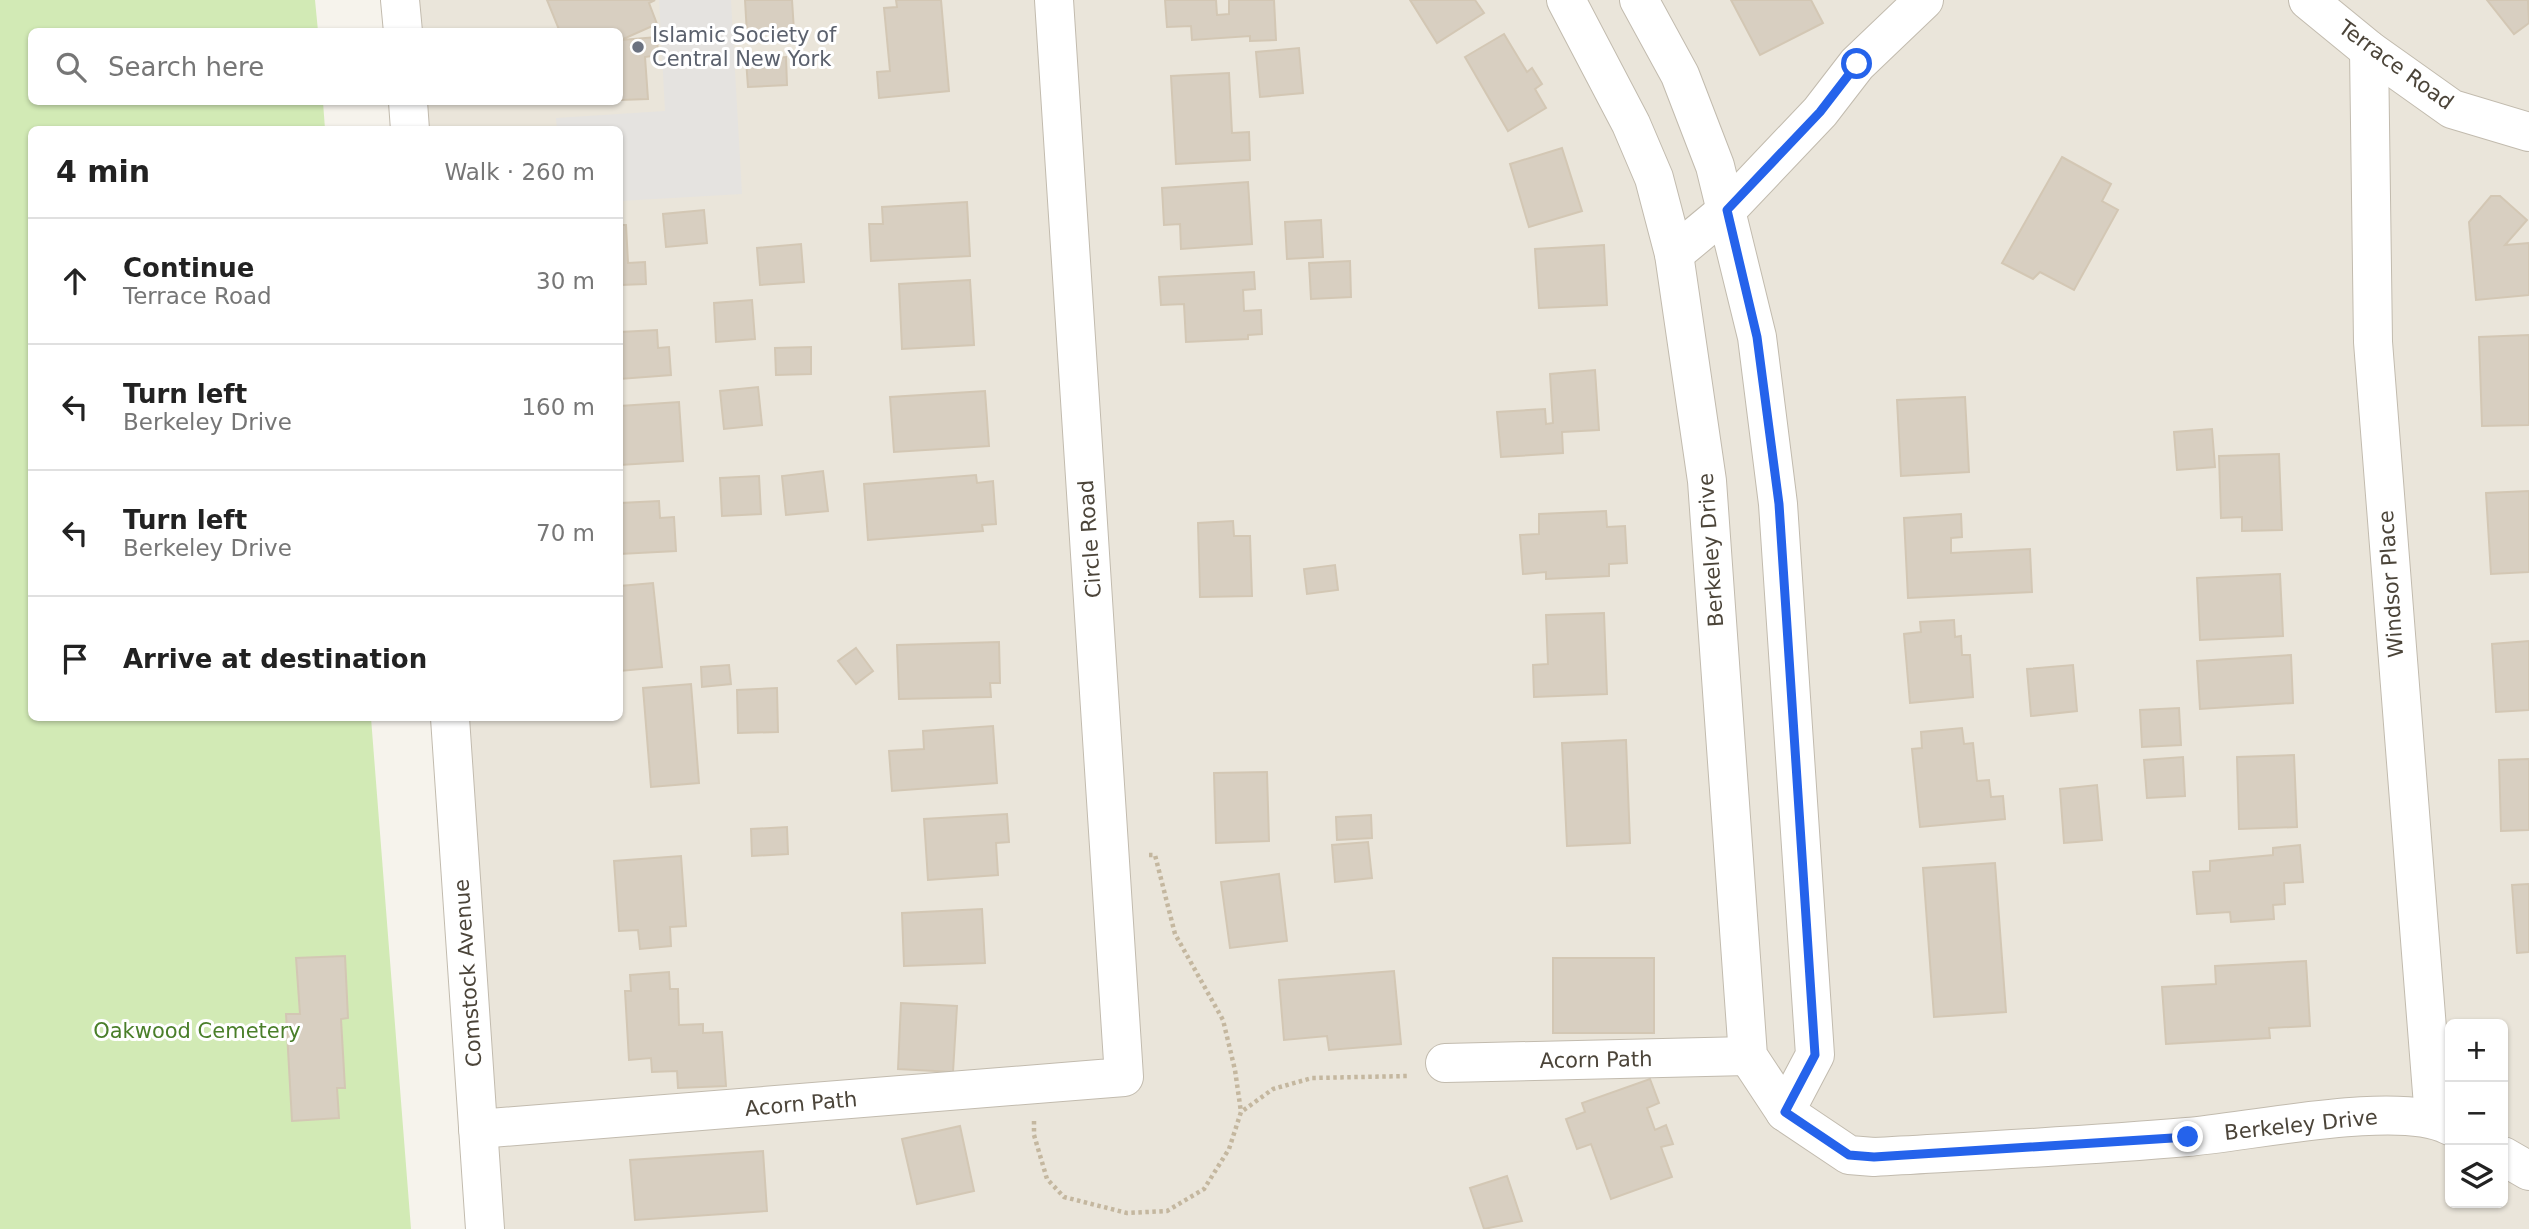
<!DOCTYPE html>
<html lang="en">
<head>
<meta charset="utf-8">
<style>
	:root { --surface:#fff; --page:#f6f6f6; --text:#222; --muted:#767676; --line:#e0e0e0 }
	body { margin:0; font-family:"DejaVu Sans",sans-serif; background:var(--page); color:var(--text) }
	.controls { position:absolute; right:21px; bottom:21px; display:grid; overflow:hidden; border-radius:10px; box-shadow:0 2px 5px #0004 }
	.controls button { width:63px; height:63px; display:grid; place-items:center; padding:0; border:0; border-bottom:2px solid var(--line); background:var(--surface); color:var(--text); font:35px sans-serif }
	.stop { position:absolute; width:21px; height:21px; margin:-16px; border:5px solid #2563eb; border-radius:50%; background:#fff }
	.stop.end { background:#2563eb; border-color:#fff; box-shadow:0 2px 7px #0008 }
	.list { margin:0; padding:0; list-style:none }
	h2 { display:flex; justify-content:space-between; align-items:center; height:91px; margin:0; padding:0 28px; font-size:30px }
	h2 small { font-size:23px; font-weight:400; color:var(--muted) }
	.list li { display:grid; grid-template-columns:46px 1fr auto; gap:21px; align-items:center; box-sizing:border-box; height:126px; padding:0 28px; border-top:2px solid var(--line) }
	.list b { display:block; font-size:26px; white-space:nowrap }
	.list p { margin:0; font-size:23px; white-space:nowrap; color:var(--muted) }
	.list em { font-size:23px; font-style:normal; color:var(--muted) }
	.icon { flex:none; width:38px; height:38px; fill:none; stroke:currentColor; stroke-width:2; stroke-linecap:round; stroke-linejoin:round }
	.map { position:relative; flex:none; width:2529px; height:1229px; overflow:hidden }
	.search { position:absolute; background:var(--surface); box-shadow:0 2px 5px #0004; left:28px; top:28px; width:595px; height:77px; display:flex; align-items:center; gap:18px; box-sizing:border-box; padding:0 24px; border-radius:10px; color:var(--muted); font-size:26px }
	.panel { position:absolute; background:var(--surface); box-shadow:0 2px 5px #0004; left:28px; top:126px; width:595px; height:595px; border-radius:10px }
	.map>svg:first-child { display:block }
	.residential { fill:#eae5da; fill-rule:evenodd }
	.green { fill:#d2eab5 }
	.parking { fill:#e5e3e0 }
	.building { fill:#d8cfc1; stroke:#d3c7b4; stroke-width:2 }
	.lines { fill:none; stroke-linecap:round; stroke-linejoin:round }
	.minor-casing { stroke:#c2bbae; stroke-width:40 }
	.tertiary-casing { stroke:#c2bbae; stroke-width:40 }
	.path { stroke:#c4b79f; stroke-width:4.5; stroke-dasharray:3.5 3.5; stroke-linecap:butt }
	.minor { stroke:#fff; stroke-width:38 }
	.tertiary { stroke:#fff; stroke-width:38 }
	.route { stroke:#2563eb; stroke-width:9 }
	.worship-dot { fill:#6b7280; stroke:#fff; stroke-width:2.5 }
	.labels { text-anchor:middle; stroke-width:6; stroke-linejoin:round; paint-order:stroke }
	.worship-label { font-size:21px; fill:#5b616d; stroke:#fff; text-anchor:start }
	.street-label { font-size:21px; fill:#4b4439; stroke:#fff }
	.park-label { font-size:21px; fill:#4a7f2a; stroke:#fff }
</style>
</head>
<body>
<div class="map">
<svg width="2529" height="1229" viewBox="0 0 2529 1229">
	<rect width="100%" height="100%" fill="#f6f3ec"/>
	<path class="residential" d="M 400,0 L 2529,0 L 2529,1229 L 483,1229 L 449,718 L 620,718 L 620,130 L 410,129 L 408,102 L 620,102 L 620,32 L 402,31 ZM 2450,1024 L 2503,1024 L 2503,1203 L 2450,1203 Z"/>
	<polygon class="green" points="0,0 315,0 318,31 32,32 32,102 323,102 325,129 32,130 32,718 371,718 411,1229 0,1229"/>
	<polygon class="parking" points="659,0 731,0 742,194 620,201 620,130 557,129 556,118 665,111"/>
	<g class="building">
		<polygon points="547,0 655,0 649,3 657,24 621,40 657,37 658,55 645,57 648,99 620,100 620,32 560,32"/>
		<polygon points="745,0 792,0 794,31 747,34"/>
		<polygon points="896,0 941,0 949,91 879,98 877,72 890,71 884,8 897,7"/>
		<polygon points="1165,0 1216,0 1217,15 1229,14 1229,0 1274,0 1276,40 1250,41 1250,36 1192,40 1191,26 1167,27"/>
		<polygon points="1410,0 1475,0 1484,13 1437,43"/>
		<polygon points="1731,0 1811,0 1823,23 1760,55"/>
		<polygon points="2487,0 2528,0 2529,23 2514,34"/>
		<polygon points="1504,34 1527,72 1532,68 1542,84 1535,89 1546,108 1508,131 1465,57"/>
		<polygon points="1299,48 1303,93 1260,97 1256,52"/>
		<polygon points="786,57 787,85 748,87 746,60"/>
		<polygon points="1229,73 1232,133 1249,132 1250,160 1176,164 1171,76"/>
		<polygon points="1562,148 1582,211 1529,227 1510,164"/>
		<polygon points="2062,157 2111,184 2102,201 2118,210 2074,290 2040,272 2033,279 2002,263"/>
		<polygon points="1248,182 1252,244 1181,249 1180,224 1164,225 1162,188"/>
		<polygon points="2491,196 2500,196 2527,220 2505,245 2529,243 2529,295 2476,300 2469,222"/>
		<polygon points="967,202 970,256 871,261 869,224 883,224 882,207"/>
		<polygon points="704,210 707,243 666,247 663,214"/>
		<polygon points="1321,220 1323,257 1287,259 1285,222"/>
		<polygon points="620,225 626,225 628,263 645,262 646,284 620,285"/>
		<polygon points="801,244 804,282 760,285 757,248"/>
		<polygon points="1604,245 1607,305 1539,308 1535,249"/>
		<polygon points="1350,261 1351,297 1311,299 1309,263"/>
		<polygon points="1254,272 1255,289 1243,290 1244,311 1261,310 1262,334 1248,335 1248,339 1186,342 1184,304 1161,305 1159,277"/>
		<polygon points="970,280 974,345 902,349 899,284"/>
		<polygon points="752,300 755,339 716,342 714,303"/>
		<polygon points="657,330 658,348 669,347 671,375 620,379 620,332"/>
		<polygon points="2529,335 2529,425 2482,426 2479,337"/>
		<polygon points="811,347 811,374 776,375 775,348"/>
		<polygon points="1595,370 1599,430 1562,432 1563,453 1501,457 1497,412 1545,409 1546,424 1553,423 1550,374"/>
		<polygon points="758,387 762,425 724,429 720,391"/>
		<polygon points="985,391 989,446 894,452 890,397"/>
		<polygon points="1965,397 1969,472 1901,476 1897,400"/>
		<polygon points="679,402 683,461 620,465 620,406"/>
		<polygon points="2212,429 2215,467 2177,470 2174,432"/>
		<polygon points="2279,454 2282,530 2242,531 2242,517 2221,518 2219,456"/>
		<polygon points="823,471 828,511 786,515 782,476"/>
		<polygon points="976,475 977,483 993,481 996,524 982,525 983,531 868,540 864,484"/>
		<polygon points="759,476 761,514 722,516 720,478"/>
		<polygon points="2529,491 2529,572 2491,574 2486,493"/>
		<polygon points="659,501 660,518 674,517 676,551 620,554 620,503"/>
		<polygon points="1606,511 1607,527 1625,526 1627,563 1609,564 1609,576 1546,579 1546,572 1523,574 1520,535 1539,534 1539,514"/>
		<polygon points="1961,514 1962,537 1951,538 1951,553 2030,549 2032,592 1908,598 1904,518"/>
		<polygon points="1233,521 1234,536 1250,536 1252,596 1200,597 1198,523"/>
		<polygon points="1335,565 1338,590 1307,594 1304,569"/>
		<polygon points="2280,574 2283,636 2200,640 2197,578"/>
		<polygon points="653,583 662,667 620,671 620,586"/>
		<polygon points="1604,613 1607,694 1534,697 1533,665 1548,664 1546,615"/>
		<polygon points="1954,620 1955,637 1961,636 1962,655 1970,655 1973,697 1910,703 1904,634 1921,632 1920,622"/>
		<polygon points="2529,641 2529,710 2496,712 2492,644"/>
		<polygon points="999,642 1000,683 990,683 991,697 899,699 897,645"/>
		<polygon points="856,648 873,671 856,684 838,661"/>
		<polygon points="2291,655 2293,703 2200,709 2197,661"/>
		<polygon points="729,665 731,684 702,687 701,667"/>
		<polygon points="2073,665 2077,711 2031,716 2027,669"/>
		<polygon points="691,684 699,783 651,787 643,688"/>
		<polygon points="777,688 778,732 738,733 737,690"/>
		<polygon points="2179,708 2181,745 2142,747 2140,710"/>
		<polygon points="993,726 997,783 892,791 889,751 924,749 923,731"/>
		<polygon points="1962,728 1964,744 1973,743 1977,781 1989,780 1991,797 2003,796 2005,819 1920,827 1912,749 1922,748 1921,732"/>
		<polygon points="1626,740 1630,843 1567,846 1562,743"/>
		<polygon points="2294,755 2297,827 2239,829 2237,757"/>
		<polygon points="2183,757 2185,796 2147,798 2144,760"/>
		<polygon points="2529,759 2529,830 2501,831 2499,760"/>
		<polygon points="1267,772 1269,841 1216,843 1214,773"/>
		<polygon points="2097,785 2102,840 2064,843 2060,789"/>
		<polygon points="1007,814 1009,842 996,843 998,875 928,880 924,819"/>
		<polygon points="1371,815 1372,838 1337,840 1336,817"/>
		<polygon points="787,827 788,854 752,856 751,829"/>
		<polygon points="1368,842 1372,878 1335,882 1332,845"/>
		<polygon points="2300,845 2303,882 2284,883 2285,904 2273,905 2274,919 2231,922 2230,912 2197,914 2193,872 2210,871 2210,861 2273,855 2273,848"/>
		<polygon points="681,856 686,926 670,927 671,946 640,949 638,930 619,931 614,861"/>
		<polygon points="1995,863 2006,1012 1934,1017 1923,868"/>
		<polygon points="1279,874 1287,941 1230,948 1221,882"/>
		<polygon points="2529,884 2529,952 2517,953 2512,885"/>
		<polygon points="982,909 985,963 904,966 902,913"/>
		<polygon points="345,956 348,1018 341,1019 345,1088 337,1088 339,1118 292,1121 286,1014 300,1014 296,958"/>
		<rect x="1553" y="958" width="101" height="75"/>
		<polygon points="2306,961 2310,1026 2269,1028 2270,1038 2166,1044 2162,987 2216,984 2215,966"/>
		<polygon points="1394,971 1401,1044 1329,1050 1327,1036 1284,1040 1279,980"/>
		<polygon points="669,972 670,989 678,989 679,1025 703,1024 703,1033 722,1032 726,1086 678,1088 677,1071 652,1072 651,1058 629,1060 625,991 631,991 630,975"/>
		<polygon points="901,1003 957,1006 953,1072 898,1069"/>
		<polygon points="1650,1079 1659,1103 1647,1108 1655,1130 1666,1125 1673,1144 1661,1147 1672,1177 1611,1199 1591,1144 1577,1149 1566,1119 1585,1112 1582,1103"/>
		<polygon points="960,1126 974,1191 917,1204 902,1139"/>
		<polygon points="763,1151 767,1211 635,1220 630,1160"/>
		<polygon points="1507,1176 1522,1221 1484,1229 1470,1188"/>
	</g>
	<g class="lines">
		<g class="minor-casing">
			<g id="minor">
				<polyline points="2308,0 2369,50 2452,109 2529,132"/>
				<polyline points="2369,50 2373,342 2434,1118"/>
				<polyline points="1674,254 1727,210 1820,112 1857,64 1924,0"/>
				<polyline points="1445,1063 1748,1056"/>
				<polyline points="478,1129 1124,1077 1054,0"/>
			</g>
		</g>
		<g class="tertiary-casing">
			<g id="tertiary">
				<polyline points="400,0 403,32"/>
				<path d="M 1566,0 L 1631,124 L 1654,178 L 1674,254 L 1707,481 L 1748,1056 L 1785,1112 L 1849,1155 L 1874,1157 C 1978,1151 2083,1146 2187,1137 C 2249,1132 2400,1099 2450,1126"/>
				<polyline points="1639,0 1680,75 1715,166 1757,337 1778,504 1815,1055 1785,1112"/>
				<polyline points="408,102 410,130"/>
				<polyline points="450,718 485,1229"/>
				<polyline points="2503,1156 2529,1171"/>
			</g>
		</g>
		<g class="path">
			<polyline points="1149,855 1155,855 1175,934 1223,1020 1235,1070 1241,1112"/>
			<polyline points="1034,1121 1034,1135 1047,1179 1064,1197 1127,1213 1167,1211 1204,1189 1229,1149 1241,1112 1273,1089 1312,1078 1408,1076"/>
		</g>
		<use href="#minor" class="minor"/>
		<use href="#tertiary" class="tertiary"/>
	</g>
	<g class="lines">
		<polyline class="route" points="1857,64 1820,112 1727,210 1757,337 1779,504 1815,1055 1785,1112 1849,1155 1874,1157 2188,1137"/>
	</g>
	<circle class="worship-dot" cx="638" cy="47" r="7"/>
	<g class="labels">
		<g class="worship-label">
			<text x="652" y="42">Islamic Society of<tspan x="652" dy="24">Central New York</tspan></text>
		</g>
		<g class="street-label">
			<text transform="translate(2396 65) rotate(36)" y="7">Terrace Road</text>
			<text transform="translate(1090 539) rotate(-94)" y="7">Circle Road</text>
			<text transform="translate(1711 550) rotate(-94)" y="7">Berkeley Drive</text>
			<text transform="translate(2391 584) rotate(-94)" y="7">Windsor Place</text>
			<text transform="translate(468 973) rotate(-94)" y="7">Comstock Avenue</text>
			<text transform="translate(1596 1060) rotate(-1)" y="7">Acorn Path</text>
			<text transform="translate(801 1104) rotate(-5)" y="7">Acorn Path</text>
			<text transform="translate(2301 1125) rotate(-6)" y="7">Berkeley Drive</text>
		</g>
		<g class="park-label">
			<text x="197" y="1038">Oakwood Cemetery</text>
		</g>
	</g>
</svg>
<div class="controls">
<button>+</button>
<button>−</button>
<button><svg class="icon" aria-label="layers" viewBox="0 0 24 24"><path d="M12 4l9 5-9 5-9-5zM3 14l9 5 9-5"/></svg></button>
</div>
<div class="stop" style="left:1857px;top:64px"></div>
<div class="stop end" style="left:2188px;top:1137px"></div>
<div class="search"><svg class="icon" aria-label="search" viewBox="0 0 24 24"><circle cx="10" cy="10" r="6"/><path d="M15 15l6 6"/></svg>Search here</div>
<section class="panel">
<h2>4 min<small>Walk · 260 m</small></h2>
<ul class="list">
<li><svg class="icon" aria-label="ahead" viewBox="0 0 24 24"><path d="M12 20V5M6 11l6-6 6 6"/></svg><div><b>Continue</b><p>Terrace Road</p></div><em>30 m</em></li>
<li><svg class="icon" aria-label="left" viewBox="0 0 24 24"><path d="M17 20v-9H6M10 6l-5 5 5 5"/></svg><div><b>Turn left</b><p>Berkeley Drive</p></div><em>160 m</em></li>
<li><svg class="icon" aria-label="left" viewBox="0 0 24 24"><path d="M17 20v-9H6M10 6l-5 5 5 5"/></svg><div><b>Turn left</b><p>Berkeley Drive</p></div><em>70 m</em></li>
<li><svg class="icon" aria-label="arrive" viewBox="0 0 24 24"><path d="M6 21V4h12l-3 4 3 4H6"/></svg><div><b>Arrive at destination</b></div></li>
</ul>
</section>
</div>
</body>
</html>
